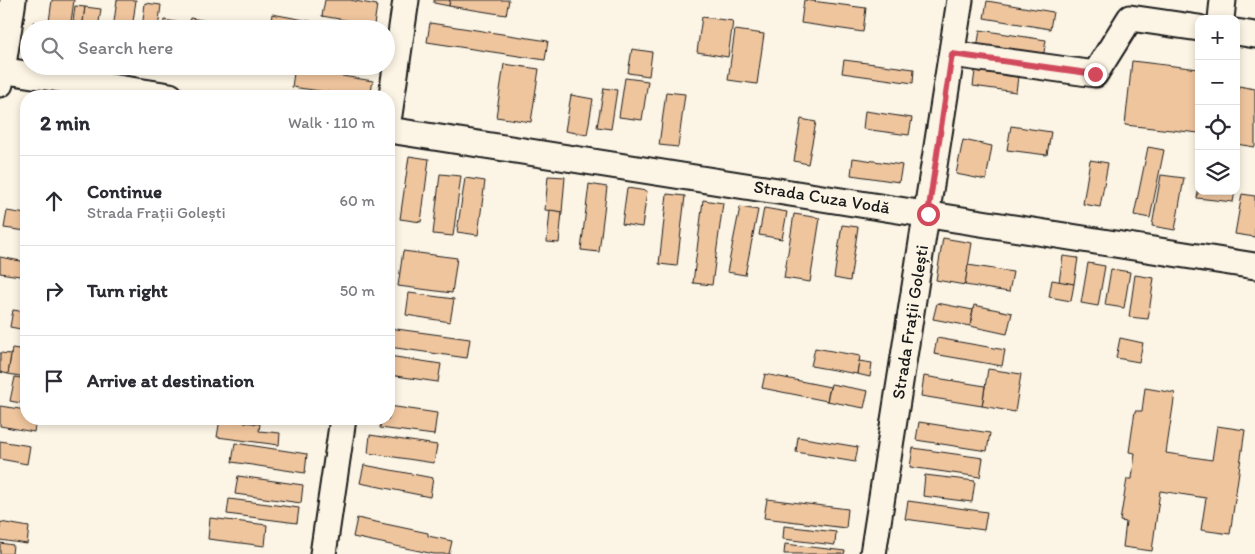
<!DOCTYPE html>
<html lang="en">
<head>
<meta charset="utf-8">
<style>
	:root { --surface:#fff; --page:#f2f2f3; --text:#2b2b33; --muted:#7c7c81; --line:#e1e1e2 }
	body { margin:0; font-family:Itim,sans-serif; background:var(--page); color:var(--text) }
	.controls { position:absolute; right:15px; top:15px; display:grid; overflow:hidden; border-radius:10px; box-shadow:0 2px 8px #0003 }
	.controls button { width:45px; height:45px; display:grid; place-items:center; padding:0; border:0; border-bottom:1px solid var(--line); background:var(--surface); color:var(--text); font:25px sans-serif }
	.stop { position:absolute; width:15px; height:15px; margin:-11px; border:4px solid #d1495b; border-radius:50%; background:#fff }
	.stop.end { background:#d1495b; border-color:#fff; box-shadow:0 1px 5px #0008 }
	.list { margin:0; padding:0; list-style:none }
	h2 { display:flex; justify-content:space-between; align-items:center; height:65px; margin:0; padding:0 20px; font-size:21px }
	h2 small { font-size:16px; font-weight:400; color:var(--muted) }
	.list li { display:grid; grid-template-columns:32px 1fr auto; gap:15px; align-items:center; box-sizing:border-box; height:90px; padding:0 20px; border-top:1px solid var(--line) }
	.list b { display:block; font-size:19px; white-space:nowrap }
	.list p { margin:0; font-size:16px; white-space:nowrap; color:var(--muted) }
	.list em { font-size:16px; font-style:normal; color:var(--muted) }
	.icon { flex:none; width:28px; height:28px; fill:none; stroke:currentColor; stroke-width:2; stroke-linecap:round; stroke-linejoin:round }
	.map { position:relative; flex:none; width:1255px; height:554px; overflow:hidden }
	.search { position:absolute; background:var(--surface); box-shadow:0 2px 8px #0003; left:20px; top:20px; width:375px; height:55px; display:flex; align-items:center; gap:12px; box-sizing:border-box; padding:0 18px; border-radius:28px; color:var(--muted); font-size:19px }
	.panel { position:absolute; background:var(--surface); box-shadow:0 2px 8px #0003; left:20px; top:90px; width:375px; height:335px; border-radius:20px }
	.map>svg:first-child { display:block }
	.building { fill:#efc59e; stroke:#1c1c1c }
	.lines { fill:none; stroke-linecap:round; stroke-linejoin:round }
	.minor-casing { stroke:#1c1c1c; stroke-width:29 }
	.minor { stroke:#fcf5e5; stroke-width:25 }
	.route { stroke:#d1495b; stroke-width:6 }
	.labels { text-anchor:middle; stroke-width:4; stroke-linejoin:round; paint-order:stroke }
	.street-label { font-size:18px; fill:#1c1c1c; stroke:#fcf5e5 }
</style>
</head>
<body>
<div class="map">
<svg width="1255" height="554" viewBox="0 0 1255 554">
	<rect width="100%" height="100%" fill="#fcf5e5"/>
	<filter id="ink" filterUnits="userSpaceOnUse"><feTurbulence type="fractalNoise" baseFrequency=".02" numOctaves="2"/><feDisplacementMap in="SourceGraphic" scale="10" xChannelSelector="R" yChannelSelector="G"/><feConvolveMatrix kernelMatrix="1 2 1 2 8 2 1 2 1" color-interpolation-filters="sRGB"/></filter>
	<g filter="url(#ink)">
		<g class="building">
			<polygon points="52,0 74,0 70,29 48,29"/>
			<polygon points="117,0 136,0 132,29 113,29"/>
			<polygon points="325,0 350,0 377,5 374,25 322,16"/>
			<polygon points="434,0 450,0 449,6 434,3"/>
			<polygon points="450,0 509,0 506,15 449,6"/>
			<polygon points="804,0 866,8 863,32 801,23"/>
			<polygon points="987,1 1053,12 1050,29 984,18"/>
			<polygon points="145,3 161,5 158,29 142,29"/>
			<polygon points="75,6 85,7 83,23 73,22"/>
			<polygon points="85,7 101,9 98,29 82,29"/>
			<polygon points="272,14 326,24 325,29 270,29"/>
			<polygon points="702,17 733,21 728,57 697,52"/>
			<polygon points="190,18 208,21 207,29 188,29"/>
			<polygon points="164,20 182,23 181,29 163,29"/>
			<polygon points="33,22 46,24 45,29 32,29"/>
			<polygon points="430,23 548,41 545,60 427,42"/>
			<polygon points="735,30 764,34 757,84 728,80"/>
			<polygon points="980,30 1046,40 1043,58 977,48"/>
			<polygon points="632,49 652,52 649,76 628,73"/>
			<polygon points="844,60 914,69 913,83 842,73"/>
			<polygon points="1132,61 1199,69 1199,133 1125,125"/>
			<polygon points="504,64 539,69 531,122 496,117"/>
			<polygon points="182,66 201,66 200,72 182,69"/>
			<polygon points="295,66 332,66 330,74 373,81 370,96 355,96 292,87"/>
			<polygon points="975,71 1018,77 1016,92 973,86"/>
			<polygon points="625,78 648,81 642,120 619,117"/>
			<polygon points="1239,86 1255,89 1255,147 1236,144 1236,101"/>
			<polygon points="604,88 617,90 611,129 597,127"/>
			<polygon points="666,92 685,94 678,147 659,145"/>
			<polygon points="571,95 593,99 587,135 565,131"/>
			<polygon points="865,111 912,118 909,135 863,129"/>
			<polygon points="801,119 816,122 808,164 794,161"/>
			<polygon points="1011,126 1051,132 1047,155 1007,150"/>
			<polygon points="963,140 992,146 986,180 956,174"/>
			<polygon points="1148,147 1164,150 1150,218 1134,215"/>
			<polygon points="409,156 429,159 421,222 400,219"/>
			<polygon points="853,158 902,165 899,182 851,175"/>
			<polygon points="1090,160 1108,163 1100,207 1083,204"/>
			<polygon points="440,174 461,176 453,236 433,234"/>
			<polygon points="1161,175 1184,178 1175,230 1152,226"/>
			<polygon points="548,176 565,177 562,212 545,210"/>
			<polygon points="465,178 485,181 478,235 457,232"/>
			<polygon points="589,184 607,187 599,252 581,250"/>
			<polygon points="1199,187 1199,191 1235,191 1233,202 1197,198"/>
			<polygon points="627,188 647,191 642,227 622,224"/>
			<polygon points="667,194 685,196 677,266 659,264"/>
			<polygon points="1242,194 1255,196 1255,237 1235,234"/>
			<polygon points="703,200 723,203 712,285 693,283"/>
			<polygon points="740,207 758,210 745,275 727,272"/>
			<polygon points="764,208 787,212 782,239 759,235"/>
			<polygon points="550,210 562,212 559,243 547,242"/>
			<polygon points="7,211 26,214 26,231 4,228"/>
			<polygon points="794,214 820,218 810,282 784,278"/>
			<polygon points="842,225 858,227 850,281 834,278"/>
			<polygon points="943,238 972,243 965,285 936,280"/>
			<polygon points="403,251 457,258 452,293 398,286"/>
			<polygon points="1063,256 1078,258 1074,284 1059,282"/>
			<polygon points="0,257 26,262 26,277 0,273"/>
			<polygon points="1088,263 1105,266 1098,306 1081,303"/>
			<polygon points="968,265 1013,272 1009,292 965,285"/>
			<polygon points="1111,269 1130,272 1124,308 1105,305"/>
			<polygon points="1135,275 1154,278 1148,319 1129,317"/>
			<polygon points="1052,280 1074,284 1071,301 1049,297"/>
			<polygon points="409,293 454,299 450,322 406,315"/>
			<polygon points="937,303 973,310 970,326 933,319"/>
			<polygon points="974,305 1012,313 1007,334 970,326"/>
			<polygon points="13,310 26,312 26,330 10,327"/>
			<polygon points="389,328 470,339 467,358 389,347"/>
			<polygon points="937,338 1005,350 1002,366 934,354"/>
			<polygon points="1120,338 1143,343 1139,362 1116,358"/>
			<polygon points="12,348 26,350 26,377 8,374"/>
			<polygon points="815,348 860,356 857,374 811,366"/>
			<polygon points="0,353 11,354 8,374 0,372"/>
			<polygon points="389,356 441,364 438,382 389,375"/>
			<polygon points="859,361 872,363 870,377 857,374"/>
			<polygon points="988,369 1021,374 1015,412 982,406"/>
			<polygon points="765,374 830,387 827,401 762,388"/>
			<polygon points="924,376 985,386 982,406 921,396"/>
			<polygon points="15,377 26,379 26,404 10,401"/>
			<polygon points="831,384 868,391 864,408 827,401"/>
			<polygon points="1145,388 1175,393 1166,453 1212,460 1217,426 1245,430 1230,534 1201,530 1206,498 1160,491 1152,551 1123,547 1126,522 1120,521 1127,479 1132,479 1135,453 1129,452 1135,411 1142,411"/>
			<polygon points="0,406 26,410 26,419 36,419 34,432 0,426"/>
			<polygon points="389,406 437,413 434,435 380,428 381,419 389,419"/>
			<polygon points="220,419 237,419 237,421 260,424 259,431 280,433 279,445 217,437"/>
			<polygon points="919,422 990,433 987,451 916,440"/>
			<polygon points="370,435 437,445 434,463 368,453"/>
			<polygon points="798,437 858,447 855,462 796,452"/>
			<polygon points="0,441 30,446 27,464 0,459"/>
			<polygon points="235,443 307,454 305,473 232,462"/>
			<polygon points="913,448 983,458 980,477 910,467"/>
			<polygon points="364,465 433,478 430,497 360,483"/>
			<polygon points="925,475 975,481 972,502 923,496"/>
			<polygon points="238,476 303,485 301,503 235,494"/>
			<polygon points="229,499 299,508 297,523 227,514"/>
			<polygon points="767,499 848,509 846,528 764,518"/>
			<polygon points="908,501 987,512 984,530 905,519"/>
			<polygon points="210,518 267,525 265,546 208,539"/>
			<polygon points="357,518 428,533 428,536 452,541 449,554 434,554 353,537"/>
			<polygon points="0,522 29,527 27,544 0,540"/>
			<polygon points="784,526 836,532 835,545 783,539"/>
			<polygon points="0,543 13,545 12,554 0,554"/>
			<polygon points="785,544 845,551 844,554 784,554"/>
		</g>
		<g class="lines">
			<g class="minor-casing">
				<g id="minor">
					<polyline points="1221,19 1223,0"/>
					<polyline points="1236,32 1255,35"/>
					<polyline points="952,54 1095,74 1130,18 1199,28"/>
					<polyline points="0,70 170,96"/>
					<polyline points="0,84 13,0"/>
					<polyline points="389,115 406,0"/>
					<polyline points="389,130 1255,266"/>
					<polyline points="323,554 343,419"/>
					<polyline points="873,554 960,0"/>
				</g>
			</g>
			<use href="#minor" class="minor"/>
		</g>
	</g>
	<g class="lines" filter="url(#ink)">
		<polyline class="route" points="928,214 952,54 1095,74"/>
	</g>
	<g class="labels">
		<g class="street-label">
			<text transform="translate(822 197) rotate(9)" y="6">Strada Cuza Vodă</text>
			<text transform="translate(910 322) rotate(-81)" y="6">Strada Frații Golești</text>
		</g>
	</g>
</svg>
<div class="controls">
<button>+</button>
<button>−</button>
<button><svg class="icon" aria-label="locate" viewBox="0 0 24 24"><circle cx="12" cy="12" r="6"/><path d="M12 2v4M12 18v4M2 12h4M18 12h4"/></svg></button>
<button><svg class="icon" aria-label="layers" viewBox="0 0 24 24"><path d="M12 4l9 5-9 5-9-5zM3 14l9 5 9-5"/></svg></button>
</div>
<div class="stop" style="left:928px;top:214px"></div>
<div class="stop end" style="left:1095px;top:74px"></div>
<div class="search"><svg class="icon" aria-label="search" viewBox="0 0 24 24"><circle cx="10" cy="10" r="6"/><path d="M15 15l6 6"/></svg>Search here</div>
<section class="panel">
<h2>2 min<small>Walk · 110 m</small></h2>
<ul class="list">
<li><svg class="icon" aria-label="ahead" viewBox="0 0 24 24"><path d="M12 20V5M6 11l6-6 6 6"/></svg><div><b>Continue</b><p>Strada Frații Golești</p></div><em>60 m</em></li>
<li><svg class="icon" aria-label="right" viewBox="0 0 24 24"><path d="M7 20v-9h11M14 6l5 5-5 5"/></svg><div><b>Turn right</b></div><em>50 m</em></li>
<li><svg class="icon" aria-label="arrive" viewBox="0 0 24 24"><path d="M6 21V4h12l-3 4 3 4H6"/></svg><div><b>Arrive at destination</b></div></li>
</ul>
</section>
</div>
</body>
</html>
